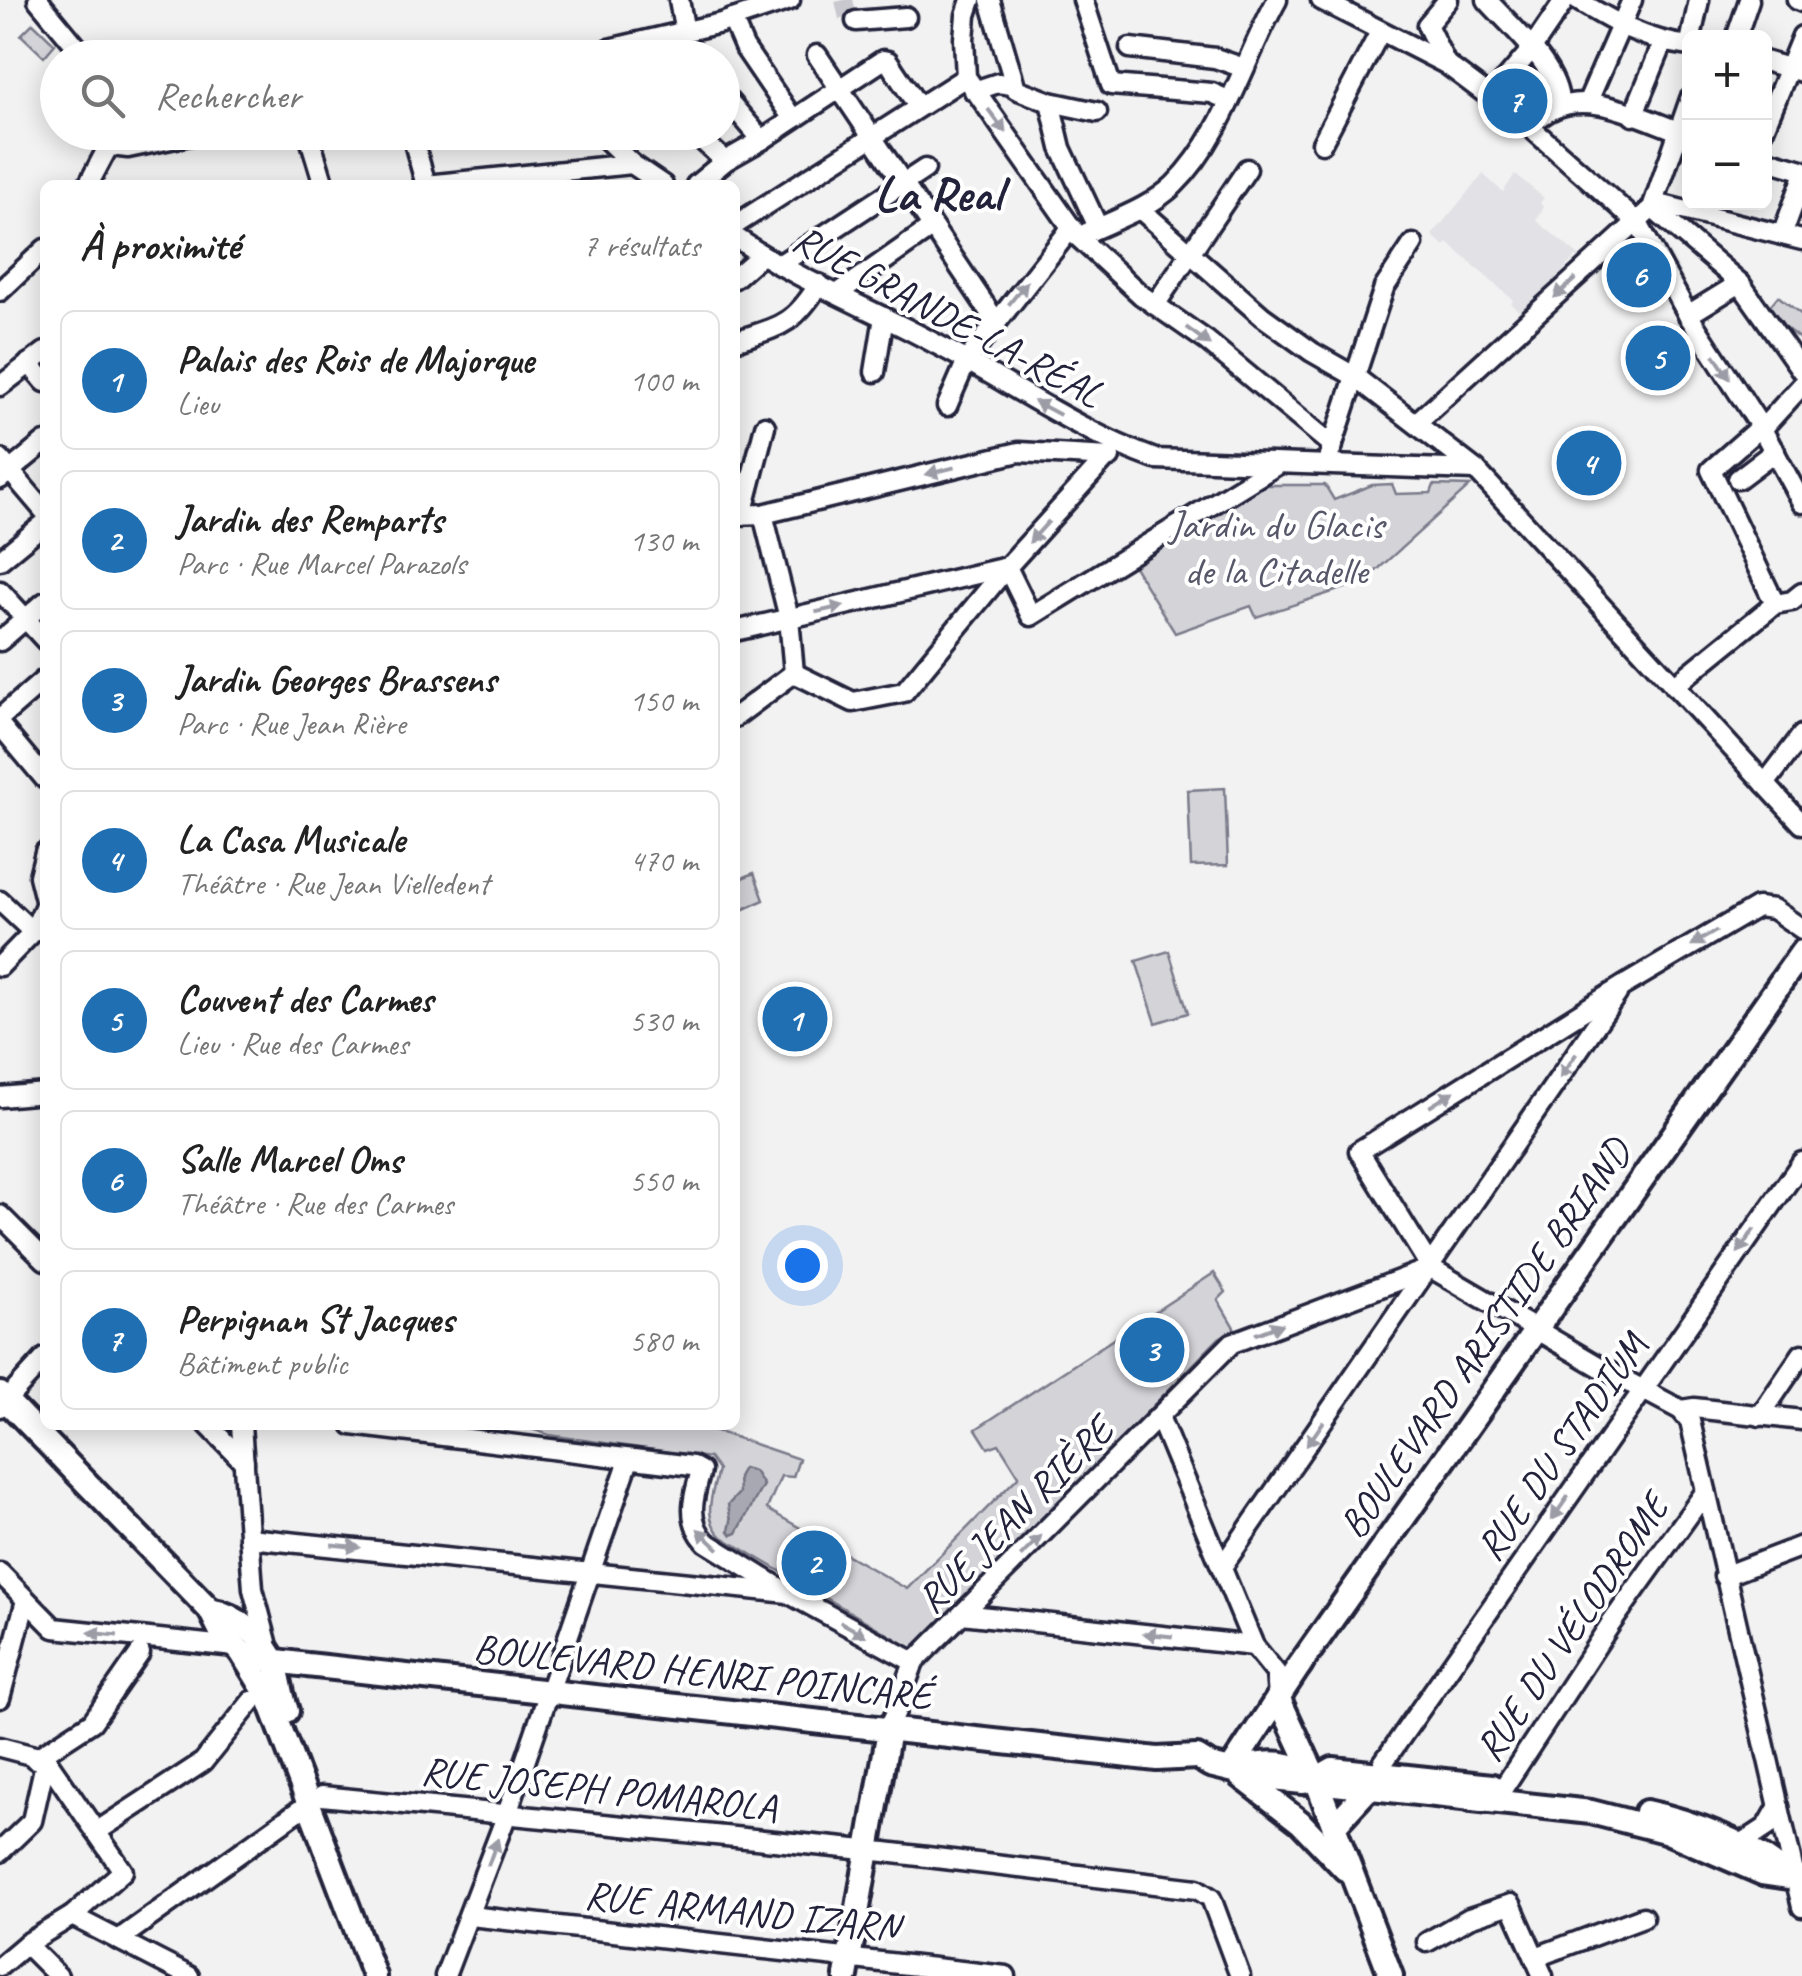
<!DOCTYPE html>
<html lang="fr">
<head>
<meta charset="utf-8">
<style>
	:root { --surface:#fff; --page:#f2f2f2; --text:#222; --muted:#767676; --line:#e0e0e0; --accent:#1f6fb2 }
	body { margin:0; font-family:Caveat,sans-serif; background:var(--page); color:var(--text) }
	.controls { position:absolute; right:30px; top:30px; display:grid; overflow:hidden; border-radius:15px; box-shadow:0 5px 25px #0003 }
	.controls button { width:90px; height:90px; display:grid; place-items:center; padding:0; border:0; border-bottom:2px solid var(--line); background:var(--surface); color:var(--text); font:50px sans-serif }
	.you { position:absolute; left:802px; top:1265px; width:35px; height:35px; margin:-25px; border:8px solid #fff; border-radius:50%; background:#1a73e8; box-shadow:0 0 0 15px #1a73e833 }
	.badge { display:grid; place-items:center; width:65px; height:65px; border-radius:50%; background:var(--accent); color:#fff; font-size:32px; font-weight:700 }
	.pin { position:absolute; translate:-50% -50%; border:5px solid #fff; box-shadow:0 2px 10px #0006 }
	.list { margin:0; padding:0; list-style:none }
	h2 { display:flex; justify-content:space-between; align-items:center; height:130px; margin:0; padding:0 40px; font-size:42px }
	h2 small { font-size:32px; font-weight:400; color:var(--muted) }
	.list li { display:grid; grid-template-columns:65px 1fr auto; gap:30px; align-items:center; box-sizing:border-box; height:140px; margin:0 20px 20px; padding:0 20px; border:2px solid var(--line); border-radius:15px }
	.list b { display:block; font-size:38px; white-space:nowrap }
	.list p { margin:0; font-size:32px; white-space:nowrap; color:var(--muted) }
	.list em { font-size:32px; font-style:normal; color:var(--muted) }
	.icon { flex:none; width:55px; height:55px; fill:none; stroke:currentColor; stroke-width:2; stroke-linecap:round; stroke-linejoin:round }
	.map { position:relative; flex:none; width:1802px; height:1976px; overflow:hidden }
	.search { position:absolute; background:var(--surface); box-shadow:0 5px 25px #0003; left:40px; top:40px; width:700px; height:110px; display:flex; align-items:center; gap:25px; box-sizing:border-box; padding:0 35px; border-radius:55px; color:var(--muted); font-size:38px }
	.panel { position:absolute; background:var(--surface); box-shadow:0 5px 25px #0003; left:40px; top:180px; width:700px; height:1250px; border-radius:15px }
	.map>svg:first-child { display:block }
	.built { fill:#e2e2e6 }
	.green { fill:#d3d3d8; stroke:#7a7a8a; stroke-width:2.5 }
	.water { fill:#a8a8b2; stroke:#727282; stroke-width:2.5 }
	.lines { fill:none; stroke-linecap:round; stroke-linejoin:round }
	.street-tunnel { stroke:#c8c8ce; stroke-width:18; stroke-dasharray:18 9; stroke-linecap:butt }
	.street-casing { stroke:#22223b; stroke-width:25 }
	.secondary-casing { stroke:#22223b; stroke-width:30 }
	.street { stroke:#fff; stroke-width:18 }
	.secondary { stroke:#fff; stroke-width:22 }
	.oneway { fill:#9c9ca7 }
	.labels { text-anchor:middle; stroke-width:8; stroke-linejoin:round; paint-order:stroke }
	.street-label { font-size:40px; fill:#22223b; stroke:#fff }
	.park-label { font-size:40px; fill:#57576a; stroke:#fff }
	.district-label { font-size:50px; font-weight:bold; fill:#22223b; stroke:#fff }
</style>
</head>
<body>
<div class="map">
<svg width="1802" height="1976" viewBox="0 0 1802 1976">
	<rect width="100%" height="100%" fill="#f2f2f3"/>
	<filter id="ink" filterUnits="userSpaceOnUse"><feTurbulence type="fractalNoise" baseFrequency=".01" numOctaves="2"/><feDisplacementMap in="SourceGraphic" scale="20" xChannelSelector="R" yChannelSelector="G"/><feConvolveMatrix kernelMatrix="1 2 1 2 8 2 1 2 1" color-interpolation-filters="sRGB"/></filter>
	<g filter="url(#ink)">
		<polygon class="built" points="1486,171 1484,175 1503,192 1515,174 1544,198 1540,203 1544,207 1536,220 1584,260 1575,257 1524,315 1511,304 1513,300 1448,243 1444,246 1432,235"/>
		<g class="green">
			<polygon points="33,23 55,44 44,57 21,35"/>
			<polygon points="1778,296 1802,315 1800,339 1765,312"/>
			<polygon points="1392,484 1396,494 1431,493 1434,485 1470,486 1364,582 1256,617 1251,606 1175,633 1133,565 1262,485 1325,485 1334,500 1372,485"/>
			<polygon points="1225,788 1228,865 1191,866 1188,790"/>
			<polygon points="754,873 764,900 735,913 735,881"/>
			<polygon points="1169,951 1188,1013 1156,1023 1136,961"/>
			<path d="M 1214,1273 L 1226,1292 L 1218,1300 L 1235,1329 L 1219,1338 L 915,1650 L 722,1537 C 701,1517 713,1493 718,1470 L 709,1458 L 549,1435 L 523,1426 L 698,1425 L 799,1459 L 793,1477 L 781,1476 L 767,1509 L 907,1589 L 1019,1476 L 999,1444 L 988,1448 L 976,1429 Z"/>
		</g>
		<polygon class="water" points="743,1468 754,1471 763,1485 737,1533 732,1535 729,1531 731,1521 728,1505 739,1493 738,1477"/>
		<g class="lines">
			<polyline class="street-tunnel" points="844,0 849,22 856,21"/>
			<g class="street-casing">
				<g id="street">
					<polyline points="38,0 86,58"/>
					<polyline points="679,0 685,32"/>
					<polyline points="971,0 966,15 964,39 966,77 1078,237 1141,295 1207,341 1333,446"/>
					<polyline points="990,0 1016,89 1050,102 1097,112"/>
					<polyline points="1083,0 1111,85 1212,93 1228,100"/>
					<polyline points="1321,0 1446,64 1530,127 1638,223 1688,315 1762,429 1802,503"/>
					<path d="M 1487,0 C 1511,27 1560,68 1559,104"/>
					<path d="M 1577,0 C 1613,22 1646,41 1690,46"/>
					<polyline points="1797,0 1802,2"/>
					<polyline points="732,19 744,47 793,119"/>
					<polyline points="856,21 906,17"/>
					<polyline points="678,33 680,41 693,58"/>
					<polyline points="1691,38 1699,0"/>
					<polyline points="1736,38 1749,0"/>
					<polyline points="1130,48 1215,58 1244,68"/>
					<polyline points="817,55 995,320"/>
					<polyline points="596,58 609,49 721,23 790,0"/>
					<polyline points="1764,61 1802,72"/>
					<polyline points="1446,64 1427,25 1448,0"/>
					<polyline points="974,91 998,83 1012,85"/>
					<polyline points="722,93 762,140"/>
					<polyline points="1490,98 1531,50 1565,0"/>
					<polyline points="1588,101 1632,0"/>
					<polyline points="1050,102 1061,148 1098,227"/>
					<polyline points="1633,116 1663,43"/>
					<path d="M 1530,127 C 1573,77 1637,118 1690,135"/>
					<polyline points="1764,129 1802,36"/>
					<polyline points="308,132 324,185"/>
					<polyline points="411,132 426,185"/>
					<polyline points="599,132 632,164 663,185"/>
					<polyline points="693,132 725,161"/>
					<polyline points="1322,143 1380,32"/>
					<polyline points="111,146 128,148 205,132"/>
					<polyline points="1764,159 1802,170"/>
					<polyline points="88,185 116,132"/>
					<polyline points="426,185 632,164"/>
					<polyline points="696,185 725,161 762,140 883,60 888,61 918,106"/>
					<polyline points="1655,203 1802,240"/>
					<polyline points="1652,208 1740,283 1688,315"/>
					<polyline points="1140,209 1262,316 1312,352 1354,376 1476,470 1802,824"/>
					<polyline points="735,225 966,77"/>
					<polyline points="1782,235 1802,181"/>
					<path d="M 735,237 C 798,281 871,308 938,345 C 1011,383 1077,431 1155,459 L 1476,470"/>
					<path d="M 1078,237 C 1110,221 1148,210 1174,185 C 1224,136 1244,59 1277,0"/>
					<polyline points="779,265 925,169"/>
					<polyline points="735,278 761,255"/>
					<polyline points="1740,283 1802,371"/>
					<polyline points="0,291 45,249"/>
					<polyline points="837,294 931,228"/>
					<polyline points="1155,305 1247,169"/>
					<path d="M 735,341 C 780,326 793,326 819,284"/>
					<polyline points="29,363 45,382"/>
					<polyline points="875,372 884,317"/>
					<polyline points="0,386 45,352"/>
					<polyline points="947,406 967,360 1072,227"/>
					<polyline points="1416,423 1652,208 1690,99"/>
					<polyline points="1760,427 1711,470 1775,604"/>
					<polyline points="1762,429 1802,385"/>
					<polyline points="1329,456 1384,288 1413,244"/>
					<polyline points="0,459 45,512"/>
					<polyline points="0,479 45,442"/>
					<polyline points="1738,479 1775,451"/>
					<polyline points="763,514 789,618 794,673"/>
					<polyline points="735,515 763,514 1019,452 1110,457"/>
					<polyline points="742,515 765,426"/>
					<polyline points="0,560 45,523"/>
					<polyline points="0,591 45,640"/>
					<polyline points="735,631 1007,567 1031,616 1275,466"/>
					<polyline points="0,641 45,602"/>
					<polyline points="794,673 853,702 904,692 1007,567 1105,459"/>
					<polyline points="1674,686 1775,604 1792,601 1802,593"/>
					<polyline points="735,717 794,673"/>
					<polyline points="0,718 45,679"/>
					<polyline points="0,725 45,779"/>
					<polyline points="1765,784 1802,735"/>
					<polyline points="45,852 39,876 45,900"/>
					<polyline points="0,901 33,932"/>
					<polyline points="1802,929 1773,909 1757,907 1623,986 1359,1151 1431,1268 1600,1367 1681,1410 1690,1421 1802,1907"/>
					<polyline points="0,966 33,932 45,905"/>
					<polyline points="0,1097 45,1093"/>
					<polyline points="0,1215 45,1260"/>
					<polyline points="0,1407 45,1358"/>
					<polyline points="1681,1410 1694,1408 1802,1420"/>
					<polyline points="1760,1416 1802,1354"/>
					<polyline points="1160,1419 1254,1646 1276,1673 1278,1697"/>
					<polyline points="208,1425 244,1462"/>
					<polyline points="241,1425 253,1589 267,1642"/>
					<path d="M 352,1425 L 692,1466 L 701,1471 C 693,1498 686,1520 706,1542 L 783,1590"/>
					<polyline points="249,1538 788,1593 914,1662"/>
					<polyline points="1222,1567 1617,994"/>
					<polyline points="0,1573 54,1628 235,1647"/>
					<polyline points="1724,1576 1802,1546"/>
					<polyline points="962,1614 1254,1646"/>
					<polyline points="0,1698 26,1600"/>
					<polyline points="889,1730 914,1662 1232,1343 1431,1268"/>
					<polyline points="0,1747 46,1759 123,1871 72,1916 26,1944 0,1966"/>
					<polyline points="35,1759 92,1722 140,1653"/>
					<polyline points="1382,1772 1383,1763 1802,1162"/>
					<polyline points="322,1796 885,1852 1197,1889 1211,1898 1240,1976"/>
					<polyline points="1494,1802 1610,1625 1706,1491"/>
					<polyline points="96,1832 203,1762 252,1701"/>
					<polyline points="1738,1846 1767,1827 1779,1806"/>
					<polyline points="0,1852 32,1821 46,1759"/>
					<polyline points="72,1916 189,1976"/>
					<polyline points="470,1916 1006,1976"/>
					<polyline points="118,1940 308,1804"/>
					<polyline points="1427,1942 1469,1918 1511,1904 1543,1976"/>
					<polyline points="26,1944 58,1976"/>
					<polyline points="1536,1957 1643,1917"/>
					<polyline points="445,1976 507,1814 629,1460"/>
				</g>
			</g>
			<g class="secondary-casing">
				<g id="secondary">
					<polyline points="0,1394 210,1610 220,1630 241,1652 268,1696 374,1976"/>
					<path d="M 210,1610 C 236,1614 265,1638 275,1664 C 280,1679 281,1695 287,1711"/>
					<polyline points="241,1652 255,1658 307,1665 1157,1759 1197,1757 1210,1765 1263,1778 1303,1782 1308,1775"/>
					<polyline points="1278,1697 1315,1777 1391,1976"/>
					<polyline points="1231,1769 1297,1669 1802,952"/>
					<path d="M 1235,1769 C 1283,1756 1292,1766 1335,1784 L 1591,1812 L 1665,1831 L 1762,1873 L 1789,1877"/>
					<polyline points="1242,1777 1300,1822 1345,1869"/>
					<polyline points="1319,1777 1333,1769 1492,1786"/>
					<path d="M 1646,1812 C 1690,1821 1752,1844 1785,1874"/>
					<polyline points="1334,1826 1369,1788"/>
					<polyline points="846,1976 889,1730"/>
				</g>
			</g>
			<use href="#street" class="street"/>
			<use href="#secondary" class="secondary"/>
		</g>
		<defs><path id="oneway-solid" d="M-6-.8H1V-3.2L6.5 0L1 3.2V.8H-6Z" transform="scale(2.5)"/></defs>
		<g class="oneway">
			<use href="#oneway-solid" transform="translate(997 121) rotate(53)"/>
			<use href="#oneway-solid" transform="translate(1565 288) rotate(138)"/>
			<use href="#oneway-solid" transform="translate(1018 293) rotate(-51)"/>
			<use href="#oneway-solid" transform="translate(1198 336) rotate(36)"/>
			<use href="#oneway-solid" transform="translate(1722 367) rotate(57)"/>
			<use href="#oneway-solid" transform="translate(1047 408) rotate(-152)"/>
			<use href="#oneway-solid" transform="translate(940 471) rotate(166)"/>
			<use href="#oneway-solid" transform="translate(1039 532) rotate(132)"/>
			<use href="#oneway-solid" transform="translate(830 609) rotate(-13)"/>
			<use href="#oneway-solid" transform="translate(1704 938) rotate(150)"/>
			<use href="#oneway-solid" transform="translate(1568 1066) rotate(124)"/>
			<use href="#oneway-solid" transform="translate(1442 1099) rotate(-32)"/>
			<use href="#oneway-solid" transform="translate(1746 1241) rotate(125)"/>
			<use href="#oneway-solid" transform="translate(1269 1329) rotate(-21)"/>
			<use href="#oneway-solid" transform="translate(1315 1434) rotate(125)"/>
			<use href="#oneway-solid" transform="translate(1560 1508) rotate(125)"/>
			<use href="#oneway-solid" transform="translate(708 1539) rotate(-136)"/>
			<use href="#oneway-solid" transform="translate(346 1546) rotate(6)"/>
			<use href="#oneway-solid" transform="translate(1031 1546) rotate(-45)"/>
			<use href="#oneway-solid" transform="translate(853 1629) rotate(29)"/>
			<use href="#oneway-solid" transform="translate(103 1634) rotate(-174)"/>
			<use href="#oneway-solid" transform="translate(1158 1635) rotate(-174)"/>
			<use href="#oneway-solid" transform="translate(493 1852) rotate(-70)"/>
		</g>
	</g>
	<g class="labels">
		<g class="street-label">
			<text transform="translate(948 315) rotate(28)" y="14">RUE GRANDE-LA-RÉAL</text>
			<text transform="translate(1484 1338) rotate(-55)" y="14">BOULEVARD ARISTIDE BRIAND</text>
			<text transform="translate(1561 1446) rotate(-55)" y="14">RUE DU STADIUM</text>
			<text transform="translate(1014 1514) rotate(-45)" y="14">RUE JEAN RIÈRE</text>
			<text transform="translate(1571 1627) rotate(-56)" y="14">RUE DU VÉLODROME</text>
			<text transform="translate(703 1671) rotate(6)" y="14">BOULEVARD HENRI POINCARÉ</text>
			<text transform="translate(599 1788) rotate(6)" y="14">RUE JOSEPH POMAROLA</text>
			<text transform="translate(742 1910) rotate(6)" y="14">RUE ARMAND IZARN</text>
		</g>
		<g class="park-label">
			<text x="1276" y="538">Jardin du Glacis<tspan x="1276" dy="46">de la Citadelle</tspan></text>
		</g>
		<g class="district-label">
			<text x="938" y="210">La Real</text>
		</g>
	</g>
</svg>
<div class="controls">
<button>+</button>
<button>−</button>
</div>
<div class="you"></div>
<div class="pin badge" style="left:795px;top:1019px">1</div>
<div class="pin badge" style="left:814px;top:1563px">2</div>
<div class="pin badge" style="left:1152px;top:1350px">3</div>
<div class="pin badge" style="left:1589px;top:463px">4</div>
<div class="pin badge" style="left:1658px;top:358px">5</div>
<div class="pin badge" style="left:1639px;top:275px">6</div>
<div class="pin badge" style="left:1515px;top:101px">7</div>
<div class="search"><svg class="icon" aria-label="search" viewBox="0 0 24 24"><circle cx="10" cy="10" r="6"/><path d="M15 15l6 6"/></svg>Rechercher</div>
<section class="panel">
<h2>À proximité<small>7 résultats</small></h2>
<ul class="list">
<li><span class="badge">1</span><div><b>Palais des Rois de Majorque</b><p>Lieu</p></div><em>100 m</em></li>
<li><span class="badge">2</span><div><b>Jardin des Remparts</b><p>Parc · Rue Marcel Parazols</p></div><em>130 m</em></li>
<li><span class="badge">3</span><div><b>Jardin Georges Brassens</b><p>Parc · Rue Jean Rière</p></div><em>150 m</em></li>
<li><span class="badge">4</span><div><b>La Casa Musicale</b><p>Théâtre · Rue Jean Vielledent</p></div><em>470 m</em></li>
<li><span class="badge">5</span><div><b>Couvent des Carmes</b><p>Lieu · Rue des Carmes</p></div><em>530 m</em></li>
<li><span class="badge">6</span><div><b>Salle Marcel Oms</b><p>Théâtre · Rue des Carmes</p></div><em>550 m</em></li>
<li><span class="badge">7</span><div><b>Perpignan St Jacques</b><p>Bâtiment public</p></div><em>580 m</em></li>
</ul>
</section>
</div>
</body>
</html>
